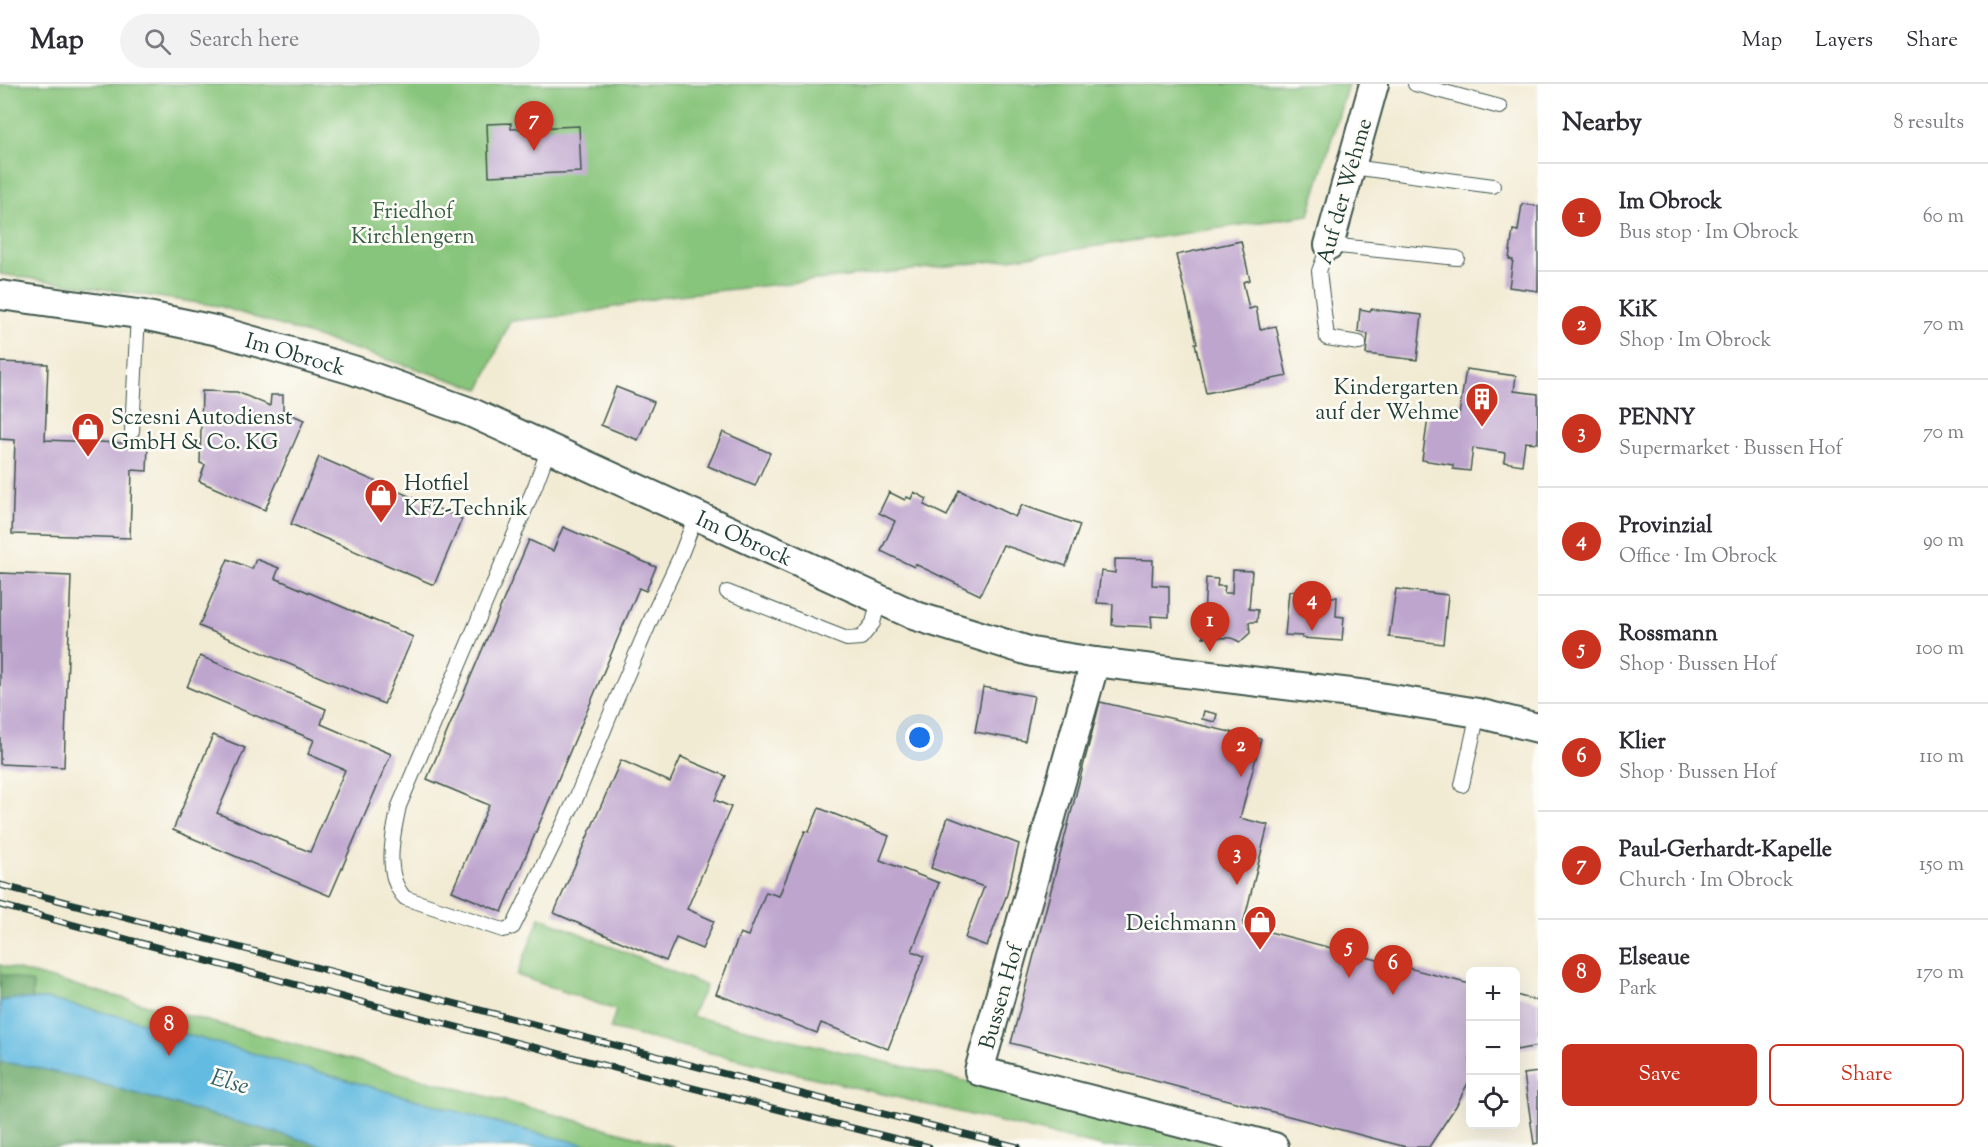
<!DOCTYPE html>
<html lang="en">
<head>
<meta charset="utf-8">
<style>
	:root { --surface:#fff; --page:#f2f2f3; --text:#2b2b33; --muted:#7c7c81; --line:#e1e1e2; --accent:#c8321e }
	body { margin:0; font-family:"Sorts Mill Goudy",serif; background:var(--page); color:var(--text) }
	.controls { position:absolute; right:18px; bottom:18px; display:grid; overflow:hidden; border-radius:9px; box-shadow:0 6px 24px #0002 }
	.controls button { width:54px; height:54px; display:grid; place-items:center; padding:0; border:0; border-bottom:2px solid var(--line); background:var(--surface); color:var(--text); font:30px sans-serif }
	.you { position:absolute; left:920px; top:654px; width:21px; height:21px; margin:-15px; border:4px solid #fff; border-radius:50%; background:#1a73e8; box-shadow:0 0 0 9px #1a73e833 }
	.badge { display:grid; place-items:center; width:39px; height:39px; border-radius:50%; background:var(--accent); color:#fff; font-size:20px; font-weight:700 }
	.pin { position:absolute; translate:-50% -50px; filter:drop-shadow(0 2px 3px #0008) }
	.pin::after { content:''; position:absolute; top:32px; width:21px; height:18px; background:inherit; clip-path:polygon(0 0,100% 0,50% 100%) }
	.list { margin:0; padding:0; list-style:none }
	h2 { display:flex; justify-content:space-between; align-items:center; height:78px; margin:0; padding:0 24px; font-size:26px }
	h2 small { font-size:20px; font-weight:400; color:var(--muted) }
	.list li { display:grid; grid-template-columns:39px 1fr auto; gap:18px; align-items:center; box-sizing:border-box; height:108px; padding:0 24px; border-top:2px solid var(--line) }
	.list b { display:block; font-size:22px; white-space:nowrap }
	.list p { margin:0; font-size:20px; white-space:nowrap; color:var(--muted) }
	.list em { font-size:20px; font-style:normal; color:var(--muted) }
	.actions { display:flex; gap:12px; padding:18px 24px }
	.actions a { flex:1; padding:14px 0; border:2px solid var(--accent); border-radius:9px; text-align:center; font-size:21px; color:var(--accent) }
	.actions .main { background:var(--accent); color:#fff }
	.icon { flex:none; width:33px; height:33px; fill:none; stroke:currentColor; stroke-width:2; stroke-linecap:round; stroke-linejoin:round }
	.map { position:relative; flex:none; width:1538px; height:1063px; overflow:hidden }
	header { display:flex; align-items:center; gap:36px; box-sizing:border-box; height:84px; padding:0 30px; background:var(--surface); border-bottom:2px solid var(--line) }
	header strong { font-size:28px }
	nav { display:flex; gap:33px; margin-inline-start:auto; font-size:21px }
	.search { width:420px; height:54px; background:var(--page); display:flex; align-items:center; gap:15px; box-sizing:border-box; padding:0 21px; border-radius:33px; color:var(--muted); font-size:22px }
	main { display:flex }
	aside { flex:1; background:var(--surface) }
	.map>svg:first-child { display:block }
	.green { fill:#88c57c; stroke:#548158; stroke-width:1.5 }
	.forest { fill:#6eaa6c; stroke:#467450; stroke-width:1.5 }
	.water { fill:#64bbe1; stroke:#427c8a; stroke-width:1.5 }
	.building { fill:#bea5ce }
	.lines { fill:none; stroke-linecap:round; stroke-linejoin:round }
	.lane-casing { stroke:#3f574c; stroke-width:16 }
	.street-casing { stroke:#3f574c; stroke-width:32 }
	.lane { stroke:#fff; stroke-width:14 }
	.street { stroke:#fff; stroke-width:28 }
	.rail-casing { stroke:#1f3d34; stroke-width:7 }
	.rail { stroke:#fdfcf7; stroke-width:4.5; stroke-dasharray:14; stroke-linecap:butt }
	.labels { text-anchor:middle; stroke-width:5; stroke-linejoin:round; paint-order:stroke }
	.street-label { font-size:22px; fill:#1f3d34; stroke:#fdfcf7 }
	.park-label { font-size:22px; fill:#395f46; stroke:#fdfcf7 }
	.poi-label { font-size:22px; fill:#1f3d34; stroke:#fdfcf7; text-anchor:end }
	.water-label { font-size:24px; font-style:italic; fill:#346368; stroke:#fdfcf7 }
</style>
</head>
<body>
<header>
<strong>Map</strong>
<div class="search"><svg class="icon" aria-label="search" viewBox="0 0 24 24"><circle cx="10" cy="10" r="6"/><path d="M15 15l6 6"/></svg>Search here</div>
<nav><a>Map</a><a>Layers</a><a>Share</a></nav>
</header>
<main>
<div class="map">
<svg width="1538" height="1063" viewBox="0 0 1538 1063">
	<rect width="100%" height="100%" fill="#fdfcf7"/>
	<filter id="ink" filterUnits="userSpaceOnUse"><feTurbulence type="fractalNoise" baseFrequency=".0167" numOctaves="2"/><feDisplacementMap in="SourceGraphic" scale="12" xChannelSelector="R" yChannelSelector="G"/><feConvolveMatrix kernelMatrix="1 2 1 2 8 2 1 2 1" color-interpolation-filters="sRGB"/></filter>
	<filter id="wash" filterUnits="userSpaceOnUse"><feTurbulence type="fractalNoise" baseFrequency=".008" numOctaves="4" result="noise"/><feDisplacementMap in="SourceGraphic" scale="24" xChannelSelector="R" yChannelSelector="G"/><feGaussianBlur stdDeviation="1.35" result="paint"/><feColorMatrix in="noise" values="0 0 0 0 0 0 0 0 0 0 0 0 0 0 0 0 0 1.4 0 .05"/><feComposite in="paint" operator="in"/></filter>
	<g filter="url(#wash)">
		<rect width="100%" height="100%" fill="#f2ebd4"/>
		<g class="green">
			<polygon points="0,0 1348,0 1309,131 995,177 668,212 574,231 510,237 480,305 219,222 0,190"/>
			<polygon points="540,833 706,902 691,932 945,992 1227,1063 1105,1063 610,945 616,926 517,891"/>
			<polygon points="0,881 675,1063 0,1063"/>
		</g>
		<polygon class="forest" points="0,890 33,899 29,982 80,994 327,1063 0,1063"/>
		<polygon class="water" points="14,915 46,915 132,935 509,1042 595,1063 327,1063 80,994 29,982 0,978 0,917"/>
		<g id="blocks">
			<g class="building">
				<polygon points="511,39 511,45 579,42 581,88 489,92 487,40"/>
				<polygon points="1522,120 1538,122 1538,207 1509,203 1513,176 1509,175 1513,146 1518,147"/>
				<polygon points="1241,157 1250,196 1243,198 1249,225 1256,223 1260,245 1276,242 1287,292 1206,309 1195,259 1197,259 1176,171"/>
				<polygon points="1360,225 1370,227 1371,225 1422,231 1417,276 1366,270 1368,250 1358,248"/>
				<polygon points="0,278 48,280 45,356 148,360 147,387 132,386 130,454 12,450 15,356 0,355"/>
				<polygon points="1466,285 1516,292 1514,307 1538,310 1538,359 1525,358 1522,381 1504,378 1505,369 1473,364 1470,387 1453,385 1453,381 1422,376 1429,327 1459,331"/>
				<polygon points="616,303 654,318 638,356 601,341"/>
				<polygon points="202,307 237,308 270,322 271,311 283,311 283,327 304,336 265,426 199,397 205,381 200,379"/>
				<polygon points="723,348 770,369 755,402 708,382"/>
				<polygon points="319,373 462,435 434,501 291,440"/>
				<polygon points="959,406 1015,433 1022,421 1080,441 1066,482 1003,461 980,511 915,480 914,483 881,467 895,437 879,429 889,408 905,416 907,413 911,415 914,408 927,415 924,421 947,432"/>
				<polygon points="563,443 656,483 646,507 639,504 502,828 452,807 489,721 427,695 529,456 553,467"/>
				<polygon points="228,475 252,485 256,475 279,484 275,494 413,553 384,620 199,542"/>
				<polygon points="1115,475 1153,476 1152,501 1169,502 1169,533 1151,532 1152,543 1112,541 1113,520 1097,519 1101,487 1115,489"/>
				<polygon points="1233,486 1252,487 1249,525 1258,526 1257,538 1249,538 1250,549 1240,558 1232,554 1203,553 1206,494 1218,495 1217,502 1225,502 1224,509 1232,509"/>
				<polygon points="0,489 71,492 64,683 0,680"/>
				<polygon points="1396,505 1448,511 1443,560 1389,553"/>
				<polygon points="1289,507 1318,509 1318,512 1337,513 1336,532 1344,533 1342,557 1302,554 1302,552 1285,551"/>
				<polygon points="200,572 326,625 321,640 391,670 330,812 173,746 213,651 245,664 217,729 310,768 345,686 308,670 314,656 187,603"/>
				<polygon points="983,603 1034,612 1025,657 975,648"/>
				<polygon points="1100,618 1261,655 1240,734 1268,741 1243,841 1470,900 1470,995 1456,1022 1429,1063 1406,1063 1011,959"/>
				<polygon points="1204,627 1217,630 1215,638 1202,635"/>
				<polygon points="681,673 726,692 715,716 731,723 687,825 714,837 702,865 676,854 666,877 554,829 621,676 670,698"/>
				<polygon points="819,724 889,752 880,776 939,799 912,867 924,872 888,965 821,939 817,949 716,910 740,849 748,852 766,808 779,812 805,747 809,748"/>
				<polygon points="948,733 1019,760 1007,810 987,862 965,854 984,803 931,784"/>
				<polygon points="1516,911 1538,917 1538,962 1516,966"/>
				<polygon points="1538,988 1538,1059 1534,1060 1524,990"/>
			</g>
		</g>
	</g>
	<g filter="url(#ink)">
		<use href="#blocks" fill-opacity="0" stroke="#3f574c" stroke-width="1.5"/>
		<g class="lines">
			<g class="lane-casing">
				<g id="lane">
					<polyline points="1415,0 1500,23"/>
					<polyline points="1352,83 1493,102"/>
					<polyline points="1359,259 1327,254 1319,187 1329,161 1457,174"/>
					<polyline points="132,347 138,230"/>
					<path d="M 549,364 L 535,402 L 399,722 C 393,750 383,791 405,814 L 503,846 L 513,843 L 577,712 L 615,619 L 652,533 L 680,473 L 696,432"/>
					<polyline points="727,508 847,555 861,554 873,539 879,515"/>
					<polyline points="1462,701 1478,629"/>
				</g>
			</g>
			<g class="street-casing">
				<g id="street">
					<polyline points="1329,161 1374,0"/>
					<path id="s1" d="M 0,211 L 138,230 L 219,247 L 353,286 L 470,328 L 916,532 L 1032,568 L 1095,578 L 1367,611 L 1478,629 L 1538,644"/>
					<polyline points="1095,578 979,987 1274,1063"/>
				</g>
			</g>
			<use href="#lane" class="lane"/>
			<use href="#street" class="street"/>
			<g class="rail-casing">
				<g id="rail">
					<polyline points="0,801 806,1011 1018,1063"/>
					<path d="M 0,821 C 309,905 619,987 929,1063"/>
				</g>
			</g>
			<use href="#rail" class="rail"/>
		</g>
	</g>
	<defs>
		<g id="building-pin" transform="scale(1.725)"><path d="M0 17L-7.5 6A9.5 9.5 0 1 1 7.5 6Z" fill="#c8321e" stroke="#fdfcf7"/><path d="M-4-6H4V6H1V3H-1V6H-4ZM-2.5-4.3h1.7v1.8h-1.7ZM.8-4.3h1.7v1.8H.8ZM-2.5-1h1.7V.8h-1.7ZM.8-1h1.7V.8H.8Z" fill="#fff"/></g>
		<g id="shop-pin" transform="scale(1.725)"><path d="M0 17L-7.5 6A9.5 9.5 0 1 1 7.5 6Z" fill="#c8321e" stroke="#fdfcf7"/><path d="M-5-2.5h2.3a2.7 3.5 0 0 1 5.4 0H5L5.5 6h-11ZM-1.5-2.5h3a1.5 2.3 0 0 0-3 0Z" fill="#fff"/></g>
	</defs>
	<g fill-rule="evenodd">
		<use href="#building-pin" x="1482" y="315"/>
		<use href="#shop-pin" x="88" y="345"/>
		<use href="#shop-pin" x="381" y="411"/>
		<use href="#shop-pin" x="1260" y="838"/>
	</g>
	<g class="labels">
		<g class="street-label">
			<text transform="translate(1343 107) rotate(-74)" y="8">Auf der Wehme</text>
			<text dy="8" stroke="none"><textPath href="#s1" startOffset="302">Im Obrock</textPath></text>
			<text dy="8" stroke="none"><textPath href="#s1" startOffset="788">Im Obrock</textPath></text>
			<text transform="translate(1000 912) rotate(-74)" y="8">Bussen Hof</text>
		</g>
		<g class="park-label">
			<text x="413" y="134">Friedhof<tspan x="413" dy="25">Kirchlengern</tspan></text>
		</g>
		<g class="poi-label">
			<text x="1459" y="310">Kindergarten<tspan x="1459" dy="25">auf der Wehme</tspan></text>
			<text x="111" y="340" text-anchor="start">Sczesni Autodienst<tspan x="111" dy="25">GmbH &amp; Co. KG</tspan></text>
			<text x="404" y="406" text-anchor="start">Hotfiel<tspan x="404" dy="25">KFZ-Technik</tspan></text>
			<text x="1237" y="846">Deichmann</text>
		</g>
		<g class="water-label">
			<text transform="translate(230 997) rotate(16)" y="8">Else</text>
		</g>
	</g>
</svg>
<div class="controls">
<button>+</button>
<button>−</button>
<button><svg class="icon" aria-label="locate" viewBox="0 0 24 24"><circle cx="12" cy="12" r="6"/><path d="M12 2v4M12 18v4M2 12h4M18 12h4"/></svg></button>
</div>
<div class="you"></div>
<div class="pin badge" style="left:1210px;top:568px">1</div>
<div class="pin badge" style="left:1241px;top:693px">2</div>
<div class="pin badge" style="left:1237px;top:801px">3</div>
<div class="pin badge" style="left:1312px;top:547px">4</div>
<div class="pin badge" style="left:1349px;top:894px">5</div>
<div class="pin badge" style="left:1393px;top:911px">6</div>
<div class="pin badge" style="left:534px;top:67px">7</div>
<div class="pin badge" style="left:169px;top:972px">8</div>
</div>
<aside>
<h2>Nearby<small>8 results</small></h2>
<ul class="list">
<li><span class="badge">1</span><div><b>Im Obrock</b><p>Bus stop · Im Obrock</p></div><em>60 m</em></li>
<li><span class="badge">2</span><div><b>KiK</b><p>Shop · Im Obrock</p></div><em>70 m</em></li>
<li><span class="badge">3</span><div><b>PENNY</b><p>Supermarket · Bussen Hof</p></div><em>70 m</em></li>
<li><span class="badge">4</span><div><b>Provinzial</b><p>Office · Im Obrock</p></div><em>90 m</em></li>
<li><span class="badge">5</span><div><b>Rossmann</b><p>Shop · Bussen Hof</p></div><em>100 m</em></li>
<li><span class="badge">6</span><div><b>Klier</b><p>Shop · Bussen Hof</p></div><em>110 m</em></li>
<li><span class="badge">7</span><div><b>Paul-Gerhardt-Kapelle</b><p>Church · Im Obrock</p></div><em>150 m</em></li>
<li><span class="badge">8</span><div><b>Elseaue</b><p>Park</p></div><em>170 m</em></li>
</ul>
<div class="actions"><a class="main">Save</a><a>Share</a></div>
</aside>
</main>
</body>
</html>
